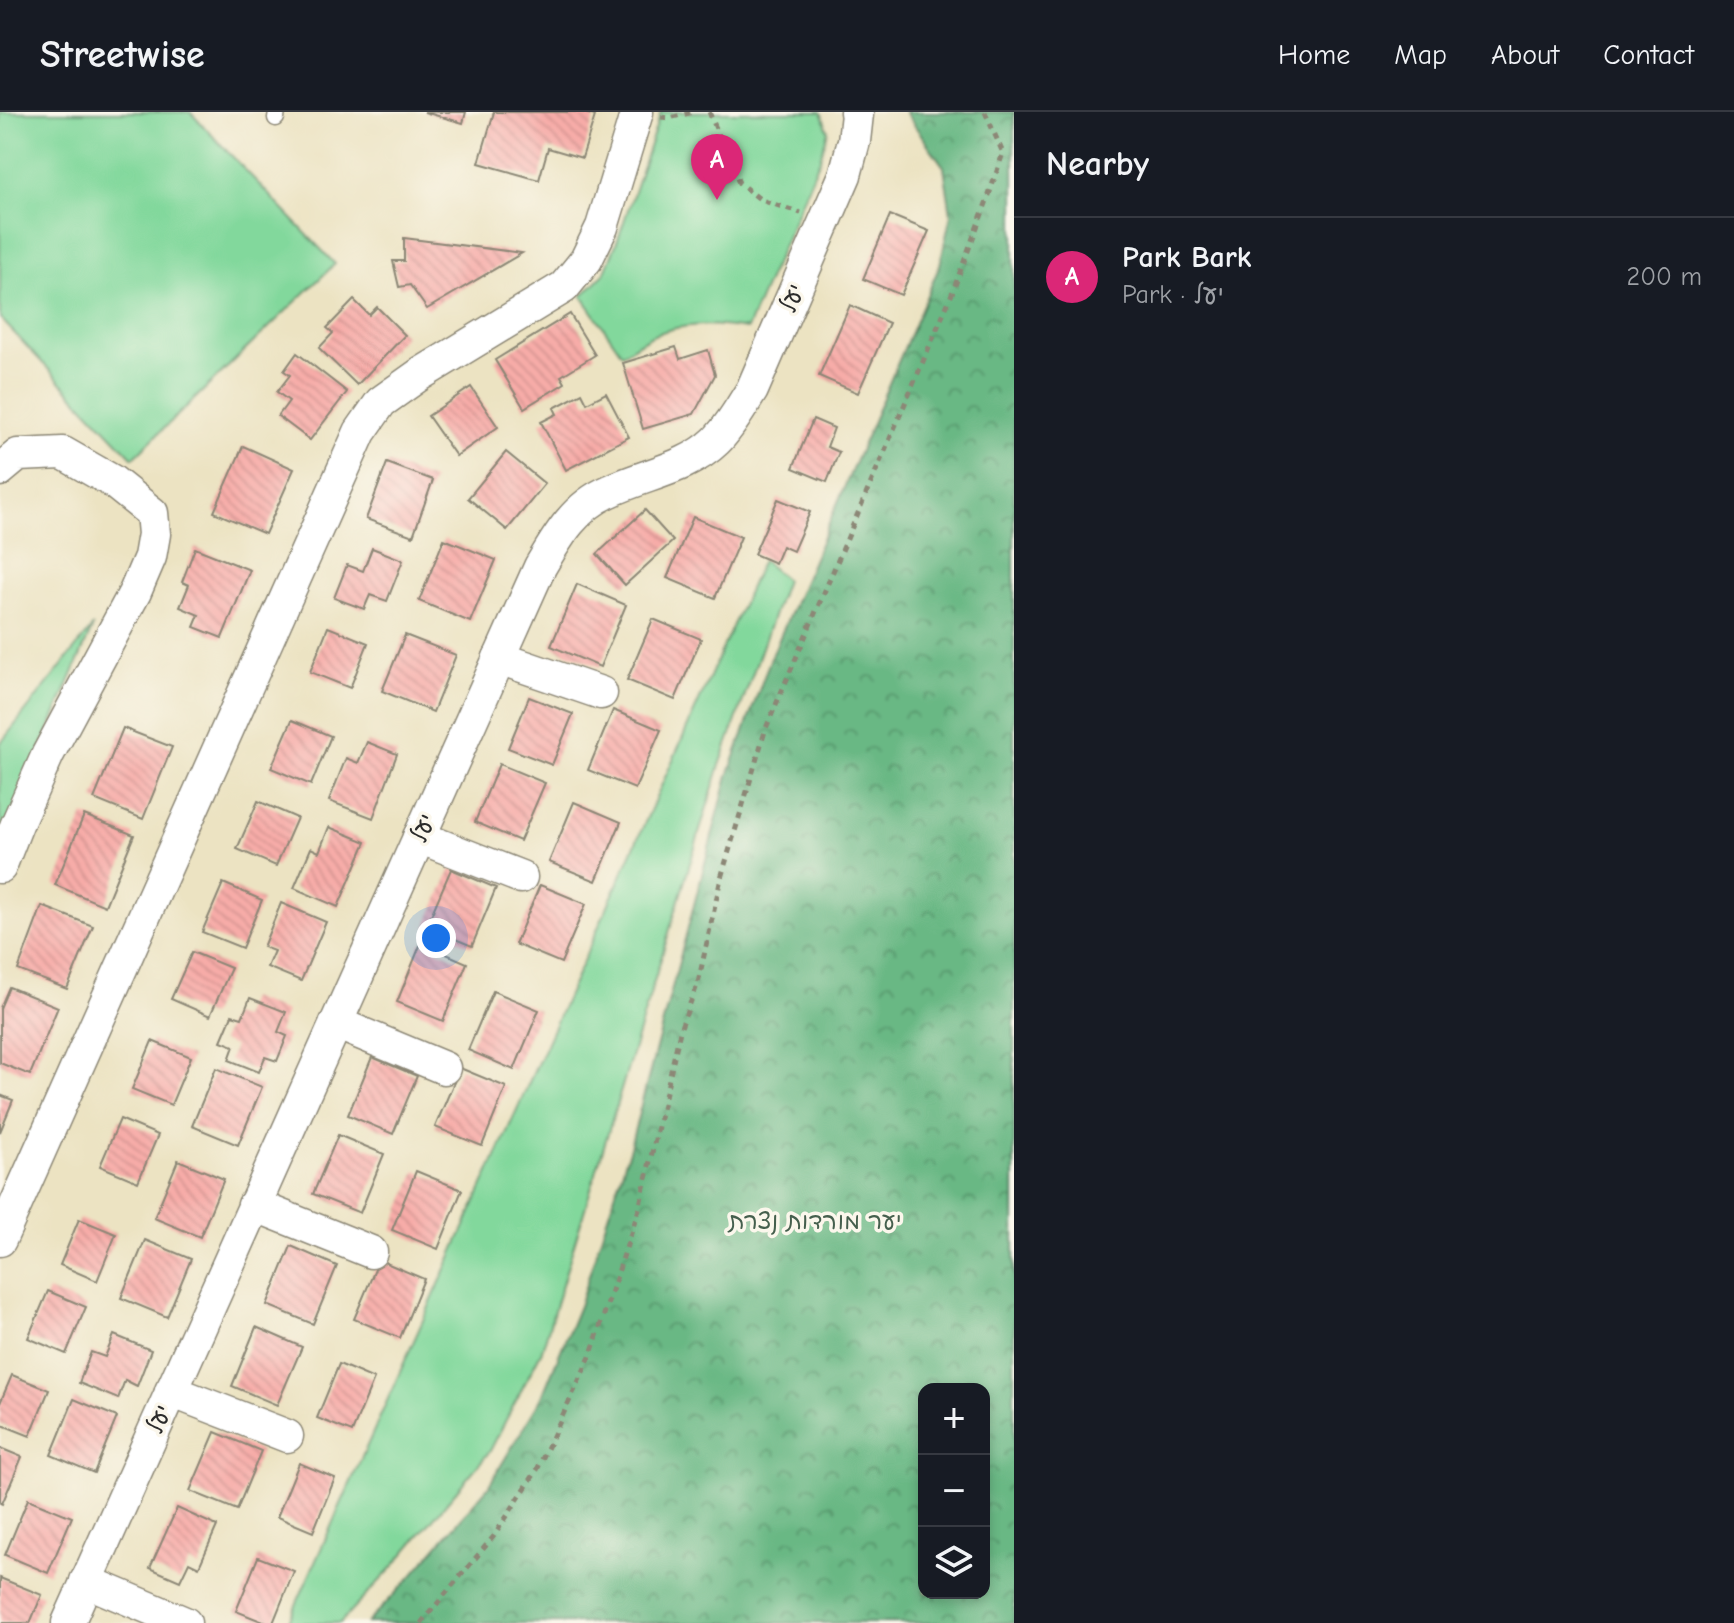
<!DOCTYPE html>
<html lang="en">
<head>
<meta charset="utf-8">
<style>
	:root { --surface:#171b24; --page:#20242c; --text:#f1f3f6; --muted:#9ea1a6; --line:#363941; --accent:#db2777 }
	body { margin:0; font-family:"Comic Neue","Playpen Sans Hebrew",sans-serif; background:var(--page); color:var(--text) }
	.controls { position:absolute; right:24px; bottom:24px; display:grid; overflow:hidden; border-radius:16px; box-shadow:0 4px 12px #0003 }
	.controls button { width:72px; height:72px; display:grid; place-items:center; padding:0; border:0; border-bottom:2px solid var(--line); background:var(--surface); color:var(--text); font:40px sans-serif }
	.you { position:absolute; left:436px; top:826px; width:28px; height:28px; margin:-20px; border:6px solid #fff; border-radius:50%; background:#1a73e8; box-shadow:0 0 0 12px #1a73e833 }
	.badge { display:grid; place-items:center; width:52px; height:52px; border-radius:50%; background:var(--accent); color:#fff; font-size:26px; font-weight:700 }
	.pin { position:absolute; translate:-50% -66px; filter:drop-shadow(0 2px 4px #0008) }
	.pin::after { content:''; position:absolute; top:42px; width:28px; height:24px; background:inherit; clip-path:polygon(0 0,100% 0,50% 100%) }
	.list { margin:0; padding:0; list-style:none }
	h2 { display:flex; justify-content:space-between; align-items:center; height:104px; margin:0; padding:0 32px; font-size:34px }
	h2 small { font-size:26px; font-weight:400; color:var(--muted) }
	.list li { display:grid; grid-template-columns:52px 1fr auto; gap:24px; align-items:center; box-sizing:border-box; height:120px; padding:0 32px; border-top:2px solid var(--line) }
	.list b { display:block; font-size:30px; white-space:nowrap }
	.list p { margin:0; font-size:26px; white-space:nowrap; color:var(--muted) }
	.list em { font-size:26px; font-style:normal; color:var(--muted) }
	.icon { flex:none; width:44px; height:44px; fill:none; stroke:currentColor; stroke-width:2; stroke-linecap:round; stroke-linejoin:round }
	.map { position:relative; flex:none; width:1014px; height:1511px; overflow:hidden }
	header { display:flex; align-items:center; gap:48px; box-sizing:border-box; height:112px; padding:0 40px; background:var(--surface); border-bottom:2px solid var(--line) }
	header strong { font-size:38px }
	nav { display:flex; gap:44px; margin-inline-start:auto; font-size:28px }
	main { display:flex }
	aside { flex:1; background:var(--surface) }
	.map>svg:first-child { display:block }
	.green { fill:#82d89c; stroke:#568264; stroke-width:2 }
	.forest { fill:url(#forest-crowns); stroke:#4a7258; stroke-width:2; fill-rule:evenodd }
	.building { fill:url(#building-back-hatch) }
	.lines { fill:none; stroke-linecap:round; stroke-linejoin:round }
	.lane-casing { stroke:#8c8776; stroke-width:19 }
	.street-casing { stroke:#8c8776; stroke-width:35 }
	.path { stroke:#8c8776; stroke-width:5; stroke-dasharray:6 6; stroke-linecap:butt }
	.lane { stroke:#fff; stroke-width:16 }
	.street { stroke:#fff; stroke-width:32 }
	.labels { text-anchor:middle; stroke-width:7; stroke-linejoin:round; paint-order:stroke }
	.street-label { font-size:24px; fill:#2b2b2b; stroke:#fbf7ec }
	.park-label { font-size:24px; fill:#455f4d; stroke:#fbf7ec }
</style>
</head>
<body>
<header>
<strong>Streetwise</strong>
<nav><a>Home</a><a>Map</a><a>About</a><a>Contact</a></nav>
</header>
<main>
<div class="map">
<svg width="1014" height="1511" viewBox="0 0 1014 1511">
	<defs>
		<pattern id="forest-crowns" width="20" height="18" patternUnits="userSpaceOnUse" patternTransform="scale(2)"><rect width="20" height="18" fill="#69b884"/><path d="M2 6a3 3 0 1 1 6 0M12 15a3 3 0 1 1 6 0" fill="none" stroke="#57966c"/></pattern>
		<pattern id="building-back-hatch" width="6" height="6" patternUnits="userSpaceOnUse" patternTransform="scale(2)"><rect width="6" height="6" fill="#f7aca8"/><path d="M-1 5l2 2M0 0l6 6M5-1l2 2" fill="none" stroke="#d49491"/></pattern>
	</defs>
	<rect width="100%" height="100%" fill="#fbf7ec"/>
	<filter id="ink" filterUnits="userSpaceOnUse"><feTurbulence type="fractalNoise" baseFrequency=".0125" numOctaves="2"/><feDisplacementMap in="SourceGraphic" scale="16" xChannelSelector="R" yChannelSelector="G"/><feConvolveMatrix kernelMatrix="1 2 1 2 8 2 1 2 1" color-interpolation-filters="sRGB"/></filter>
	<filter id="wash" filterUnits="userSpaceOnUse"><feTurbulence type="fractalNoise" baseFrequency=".006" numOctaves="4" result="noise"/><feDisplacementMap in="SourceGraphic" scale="32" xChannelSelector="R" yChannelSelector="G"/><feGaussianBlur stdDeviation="1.8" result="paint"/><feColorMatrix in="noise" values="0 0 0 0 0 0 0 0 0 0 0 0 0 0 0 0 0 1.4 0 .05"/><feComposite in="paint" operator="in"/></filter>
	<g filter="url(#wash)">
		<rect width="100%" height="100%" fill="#ece3c2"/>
		<g class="green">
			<polygon points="0,0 190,0 335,152 133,346 0,206"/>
			<path d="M 661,0 L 821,0 L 828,19 L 820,47 L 747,217 C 716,212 684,210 654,223 C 643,228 632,236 622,242 L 582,184 L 604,162 L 617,130 Z"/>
			<polygon points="762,448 786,468 719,656 542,1238 490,1339 392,1456 340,1511 288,1511"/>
			<polygon points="93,514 0,733 0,632"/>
		</g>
		<path class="forest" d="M 905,0 L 1014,0 L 1014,1511 L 367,1511 L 410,1466 L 488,1375 L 541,1287 L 579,1194 L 630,1035 L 728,664 L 770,548 L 940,153 L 951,102 L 944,55 ZM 924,1277 L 984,1277 L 984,1481 L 924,1481 Z"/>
		<g id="blocks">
			<g class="building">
				<polygon points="424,0 466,0 463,11"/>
				<polygon points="494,0 582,0 595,4 582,46 548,36 539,68 479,51"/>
				<polygon points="890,103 929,119 901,183 863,167"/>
				<polygon points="404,126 522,141 427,197 410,173 399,175 393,149 404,149"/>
				<polygon points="354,188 369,203 377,195 405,223 357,273 319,236 333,221 327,216"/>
				<polygon points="850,193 889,211 858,281 819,264"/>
				<polygon points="570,202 595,243 561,264 565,271 524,296 495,248"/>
				<polygon points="676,235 680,247 708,238 715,263 694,302 643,317 623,251"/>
				<polygon points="297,241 347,280 310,328 278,304 289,289 277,280 290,263 284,259"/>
				<polygon points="471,275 498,315 456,344 428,304"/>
				<polygon points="582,281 587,291 606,281 629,325 566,358 541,310 557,302 554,296"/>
				<polygon points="813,307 834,316 827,335 839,340 827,370 793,356"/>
				<polygon points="243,334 294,357 265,422 214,400"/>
				<polygon points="506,340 545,372 507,418 468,386"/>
				<polygon points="387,351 433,368 413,424 366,407"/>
				<polygon points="778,387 810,400 793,439 782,434 775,451 754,442"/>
				<polygon points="645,398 673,429 625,473 597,442"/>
				<polygon points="693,405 741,425 715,486 667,466"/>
				<polygon points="444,427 496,448 470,510 419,489"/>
				<polygon points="195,436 250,458 222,526 194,515 199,503 180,495 189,473 182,470"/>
				<polygon points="372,436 403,448 387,489 370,483 364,497 334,486 347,453 363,459"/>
				<polygon points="577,472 626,493 600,555 551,534"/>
				<polygon points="653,507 701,527 675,588 627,568"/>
				<polygon points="328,515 368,531 350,576 310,560"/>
				<polygon points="405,523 456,543 433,600 382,579"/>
				<polygon points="529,585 573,602 552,653 508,636"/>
				<polygon points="613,598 661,618 635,677 588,658"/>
				<polygon points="292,608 331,624 311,673 271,656"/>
				<polygon points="123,616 172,635 143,707 94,687"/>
				<polygon points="367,630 397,642 373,706 329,689 346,646 358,651"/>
				<polygon points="499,652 545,671 520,729 475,710"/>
				<polygon points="258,689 297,706 276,754 237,737"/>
				<polygon points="574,690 621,710 596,769 549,750"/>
				<polygon points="84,703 134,723 105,794 55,773"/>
				<polygon points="329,715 366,730 338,795 294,776 311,736 319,740"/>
				<polygon points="451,757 496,776 472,834 426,815"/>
				<polygon points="223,771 262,788 242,836 202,820"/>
				<polygon points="540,773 586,792 561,851 515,832"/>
				<polygon points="281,791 326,810 301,869 267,855 274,839 263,835"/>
				<polygon points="42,794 93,814 67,877 18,858"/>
				<polygon points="421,831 467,851 443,909 397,890"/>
				<polygon points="192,840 231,856 210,904 171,887"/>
				<polygon points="9,875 58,895 30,963 0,951 0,896"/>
				<polygon points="493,879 539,898 514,958 468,938"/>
				<polygon points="250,886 286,900 278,920 287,924 277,949 265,945 259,960 229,948 234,934 221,929 232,903 242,906"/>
				<polygon points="152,929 191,945 171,993 132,977"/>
				<polygon points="372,945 417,964 393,1022 348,1003"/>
				<polygon points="216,956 262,975 238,1033 192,1014"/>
				<polygon points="460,956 506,975 482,1034 435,1015"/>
				<polygon points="0,983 13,988 0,1020"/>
				<polygon points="120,1007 158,1023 138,1070 100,1054"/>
				<polygon points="338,1023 384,1042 360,1101 313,1082"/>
				<polygon points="178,1048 224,1067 200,1125 154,1106"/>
				<polygon points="416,1059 462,1078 438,1137 392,1118"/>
				<polygon points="79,1107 116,1122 97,1169 60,1153"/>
				<polygon points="145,1128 191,1147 167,1205 121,1186"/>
				<polygon points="291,1134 337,1154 313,1212 267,1193"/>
				<polygon points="379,1148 424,1167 400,1226 354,1207"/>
				<polygon points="48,1179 86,1195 66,1242 28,1226"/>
				<polygon points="256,1215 302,1235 277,1293 232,1274"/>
				<polygon points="114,1223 151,1238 137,1274 125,1268 118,1287 79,1271 91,1240 105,1245"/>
				<polygon points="339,1252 374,1267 352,1320 317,1306"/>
				<polygon points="12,1263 49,1278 30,1324 0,1312 0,1291"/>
				<polygon points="74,1287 117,1305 94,1361 51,1343"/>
				<polygon points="215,1320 261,1339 237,1398 190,1379"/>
				<polygon points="0,1336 22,1345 2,1392 0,1391"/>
				<polygon points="299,1351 335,1366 313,1420 277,1405"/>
				<polygon points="28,1387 72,1405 48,1461 5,1443"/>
				<polygon points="177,1396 217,1414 199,1455 189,1450 180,1469 150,1456"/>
				<polygon points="258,1445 294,1459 273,1511 266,1511 236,1499"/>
				<polygon points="0,1466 42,1483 30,1511 0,1511"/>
			</g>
		</g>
	</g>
	<g filter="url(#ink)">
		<use href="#blocks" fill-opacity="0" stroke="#8c8776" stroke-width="2"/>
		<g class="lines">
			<g class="lane-casing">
				<polyline id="lane" points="276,6 277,0"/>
			</g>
			<g class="street-casing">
				<g id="street">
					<polyline points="0,358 18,343 63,341 112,369 152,401 154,422 150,445 135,480 48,642 17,712 0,755"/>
					<polyline points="499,546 601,581"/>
					<polyline points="419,725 521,765"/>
					<polyline points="336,911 444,956"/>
					<polyline points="254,1093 371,1140"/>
					<polyline points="0,1128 360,320 381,290 419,263 564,175 586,148 602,115 637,0"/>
					<polyline points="171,1279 287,1324"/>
					<polyline points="86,1469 185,1511"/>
					<path d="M 68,1511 L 540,455 C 558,424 575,394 610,379 C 645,362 687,357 716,329 C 731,314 741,295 752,278 L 845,63 L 854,29 L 857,2 L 856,0"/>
				</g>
			</g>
			<g class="path">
				<polyline points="709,0 739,71 761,88 801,101"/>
				<polyline points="661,5 669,6 694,0"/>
				<polyline points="421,1511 494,1424 537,1358 590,1245 639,1097 681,915 698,871 721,766 766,616 951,184 988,86 1003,41 985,0"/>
			</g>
			<use href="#lane" class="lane"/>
			<use href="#street" class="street"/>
		</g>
	</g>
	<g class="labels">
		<g class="street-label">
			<text transform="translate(792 186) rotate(-67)" y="8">יעל</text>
			<text transform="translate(423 716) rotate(-66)" y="8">יעל</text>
			<text transform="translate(159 1307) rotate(-66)" y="8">יעל</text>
		</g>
		<g class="park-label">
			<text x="815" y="1117">יער מורדות נצרת</text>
		</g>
	</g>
</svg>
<div class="controls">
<button>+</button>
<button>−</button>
<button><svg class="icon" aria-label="layers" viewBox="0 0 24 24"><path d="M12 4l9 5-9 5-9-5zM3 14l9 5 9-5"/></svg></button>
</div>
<div class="you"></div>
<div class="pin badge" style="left:717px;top:88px">A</div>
</div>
<aside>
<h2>Nearby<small></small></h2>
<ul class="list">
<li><span class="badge">A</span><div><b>Park Bark</b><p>Park · יעל</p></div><em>200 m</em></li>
</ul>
</aside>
</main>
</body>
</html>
